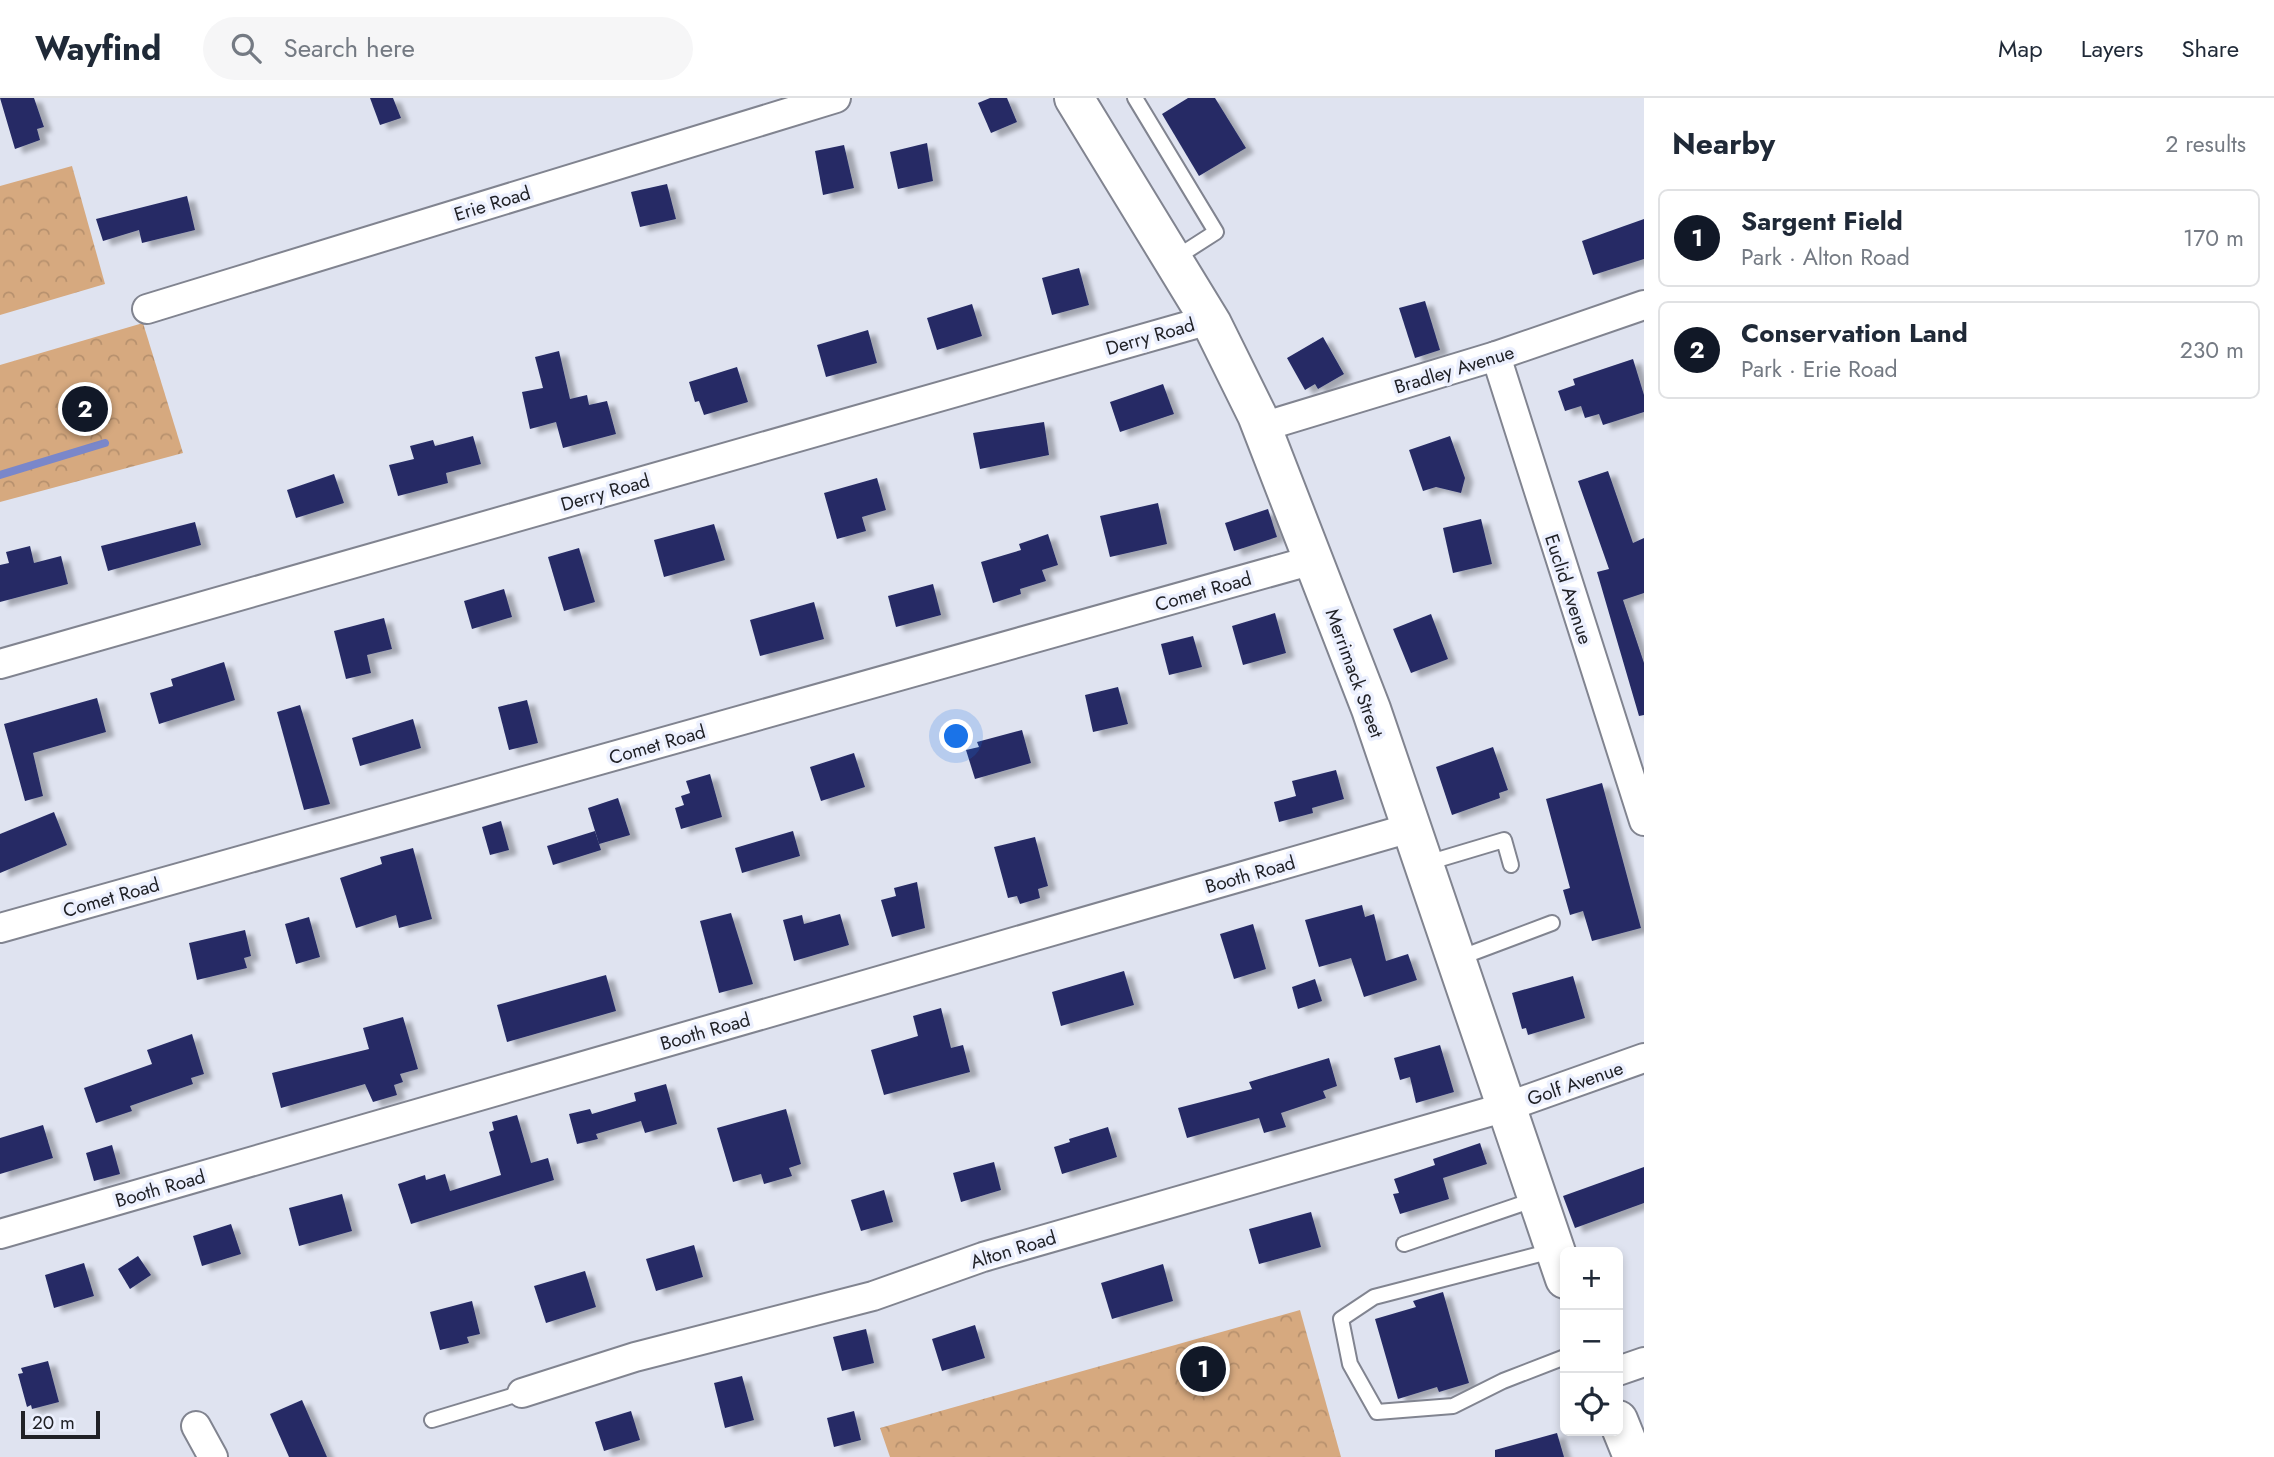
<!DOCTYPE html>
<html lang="en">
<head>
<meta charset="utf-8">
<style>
	:root { --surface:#fff; --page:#f6f6f7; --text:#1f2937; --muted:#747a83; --line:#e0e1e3; --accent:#111827 }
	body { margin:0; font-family:Jost,sans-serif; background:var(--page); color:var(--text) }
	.controls { position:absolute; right:21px; bottom:21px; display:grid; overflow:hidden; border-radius:10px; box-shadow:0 4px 10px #0003 }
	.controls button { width:63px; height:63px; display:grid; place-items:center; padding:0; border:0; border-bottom:2px solid var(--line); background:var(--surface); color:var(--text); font:35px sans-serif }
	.scale { position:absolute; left:21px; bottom:18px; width:79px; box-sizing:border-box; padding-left:7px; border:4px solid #202126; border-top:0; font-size:19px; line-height:24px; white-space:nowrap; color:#202126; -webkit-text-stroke:5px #ecf0fe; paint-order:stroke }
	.you { position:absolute; left:957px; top:639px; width:24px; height:24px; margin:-18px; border:5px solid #fff; border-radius:50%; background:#1a73e8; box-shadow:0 0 0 10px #1a73e833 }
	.badge { display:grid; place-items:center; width:46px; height:46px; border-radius:50%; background:var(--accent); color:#fff; font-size:23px; font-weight:700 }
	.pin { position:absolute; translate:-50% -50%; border:4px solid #fff; box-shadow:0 2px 7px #0006 }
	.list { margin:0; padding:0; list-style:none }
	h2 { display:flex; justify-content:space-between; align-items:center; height:91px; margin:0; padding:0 28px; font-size:30px }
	h2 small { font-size:23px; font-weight:400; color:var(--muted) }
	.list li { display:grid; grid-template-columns:46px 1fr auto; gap:21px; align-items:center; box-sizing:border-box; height:98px; margin:0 14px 14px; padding:0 14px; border:2px solid var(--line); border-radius:10px }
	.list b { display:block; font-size:26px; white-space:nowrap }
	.list p { margin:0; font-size:23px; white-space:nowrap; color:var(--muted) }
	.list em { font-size:23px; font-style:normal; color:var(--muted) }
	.icon { flex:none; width:38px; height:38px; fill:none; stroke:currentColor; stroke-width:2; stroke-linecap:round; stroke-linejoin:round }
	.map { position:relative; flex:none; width:1644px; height:1359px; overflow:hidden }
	header { display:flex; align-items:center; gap:42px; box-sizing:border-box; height:98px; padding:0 35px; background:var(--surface); border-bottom:2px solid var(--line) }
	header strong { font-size:33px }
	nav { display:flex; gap:38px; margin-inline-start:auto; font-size:24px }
	.search { width:490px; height:63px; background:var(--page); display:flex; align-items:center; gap:18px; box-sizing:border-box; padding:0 24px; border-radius:38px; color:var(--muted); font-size:26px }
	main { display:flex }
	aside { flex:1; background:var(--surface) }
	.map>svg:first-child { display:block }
	.park { fill:url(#park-crowns) }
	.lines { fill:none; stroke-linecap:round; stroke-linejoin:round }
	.stream { stroke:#7a87ca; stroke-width:8 }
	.building { fill:#252b65; filter:url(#shadow) }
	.service-casing { stroke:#818490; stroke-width:18 }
	.minor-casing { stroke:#818490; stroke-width:32 }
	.secondary-casing { stroke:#818490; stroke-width:42 }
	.service { stroke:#fff; stroke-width:14 }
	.minor { stroke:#fff; stroke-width:28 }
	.secondary { stroke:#fff; stroke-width:38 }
	.labels { text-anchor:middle; stroke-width:7; stroke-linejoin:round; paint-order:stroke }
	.street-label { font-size:19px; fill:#202126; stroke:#ecf0fe }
</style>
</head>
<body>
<header>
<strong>Wayfind</strong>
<div class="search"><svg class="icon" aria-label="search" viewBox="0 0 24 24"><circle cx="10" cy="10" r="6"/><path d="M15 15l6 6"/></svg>Search here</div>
<nav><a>Map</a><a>Layers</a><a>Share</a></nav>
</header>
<main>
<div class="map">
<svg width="1644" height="1359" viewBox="0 0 1644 1359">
	<defs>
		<pattern id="park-crowns" width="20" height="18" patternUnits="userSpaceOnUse" patternTransform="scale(1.75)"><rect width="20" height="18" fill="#d6a97f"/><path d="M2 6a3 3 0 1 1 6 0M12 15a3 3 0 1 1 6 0" fill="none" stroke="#b7916e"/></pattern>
		<filter id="shadow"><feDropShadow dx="8" dy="4.5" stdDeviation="2" flood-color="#0004"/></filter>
	</defs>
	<rect width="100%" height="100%" fill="#dfe3f0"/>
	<g class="park">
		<polygon points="72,68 105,186 0,217 0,88"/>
		<polygon points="143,225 183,355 0,404 0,267"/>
		<polygon points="1300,1212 1341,1359 890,1359 880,1330"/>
	</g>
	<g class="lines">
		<polyline class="stream" points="0,377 105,345"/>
	</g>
	<g class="building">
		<polygon points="0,0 34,0 44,29 37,31 40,42 15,51"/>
		<polygon points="370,0 393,0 401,20 380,27"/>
		<polygon points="990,0 1007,0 1017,24 991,35 978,5"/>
		<polygon points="1188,0 1215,0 1246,50 1199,78 1162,16"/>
		<polygon points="927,45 933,83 898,91 890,54"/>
		<polygon points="844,47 854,90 823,97 815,53"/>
		<polygon points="667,86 676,121 640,129 631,94"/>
		<polygon points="187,98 195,132 142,145 139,132 103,143 96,121"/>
		<polygon points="1644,121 1644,161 1593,177 1582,143"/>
		<polygon points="1079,170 1089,207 1052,217 1042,180"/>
		<polygon points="1425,203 1440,252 1415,260 1399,210"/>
		<polygon points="972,206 982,238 937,252 927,220"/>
		<polygon points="868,232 877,265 826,279 817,247"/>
		<polygon points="1323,239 1344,276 1318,291 1315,286 1305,292 1287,260"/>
		<polygon points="559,253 570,301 587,297 589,307 607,303 616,336 563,350 556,324 530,331 522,294 543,290 535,259"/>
		<polygon points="1633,261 1644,297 1644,314 1603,327 1599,316 1585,320 1581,308 1565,313 1558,293 1575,287 1573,281"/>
		<polygon points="737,269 748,304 704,317 699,303 695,304 689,284"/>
		<polygon points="1163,286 1174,316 1120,334 1110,304"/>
		<polygon points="1044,324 1049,357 980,371 973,335"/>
		<polygon points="473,338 481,366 446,375 448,385 398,398 389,367 414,361 410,348 433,342 435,348"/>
		<polygon points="1450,338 1465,380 1461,395 1436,389 1423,393 1409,352"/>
		<polygon points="1608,373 1633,445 1644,440 1644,495 1623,502 1644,565 1644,617 1639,618 1597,474 1609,471 1578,383"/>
		<polygon points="334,376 344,405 296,420 287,392"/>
		<polygon points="877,380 886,412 862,419 866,433 837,441 824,395"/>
		<polygon points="1158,405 1167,446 1110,459 1100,418"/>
		<polygon points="1268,411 1277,439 1234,453 1225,425"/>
		<polygon points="1481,421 1492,466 1453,475 1443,430"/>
		<polygon points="195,424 201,447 108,473 101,448"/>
		<polygon points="714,426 725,462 664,479 654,442"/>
		<polygon points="1048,436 1058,467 1042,472 1046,483 1020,491 1021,496 993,505 981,464 1021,452 1019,446"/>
		<polygon points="30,448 34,465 61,458 68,486 0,504 0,467 9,465 6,454"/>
		<polygon points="579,450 595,504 564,513 548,459"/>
		<polygon points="933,486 941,517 896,529 888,498"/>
		<polygon points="504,491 512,519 472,531 464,503"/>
		<polygon points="814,504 824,541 760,558 750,522"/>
		<polygon points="1275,515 1286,555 1243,567 1232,528"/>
		<polygon points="1431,516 1448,561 1411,575 1393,531"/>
		<polygon points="384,520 392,551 367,557 371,575 346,581 334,533"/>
		<polygon points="1193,538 1202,569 1169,577 1161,546"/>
		<polygon points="224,564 235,602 159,626 150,595 173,588 171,581"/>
		<polygon points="1118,589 1128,626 1093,634 1085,597"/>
		<polygon points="97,600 106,634 33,655 43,698 25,703 4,626"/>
		<polygon points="527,602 538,645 509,652 498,609"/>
		<polygon points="300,607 330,706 304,712 277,614"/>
		<polygon points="413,621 421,650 360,668 352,640"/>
		<polygon points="1022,632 1031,665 975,681 966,652 979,649 977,644"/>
		<polygon points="1493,649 1508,692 1499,695 1500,700 1452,717 1436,669"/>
		<polygon points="854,655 865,689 821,703 810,669"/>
		<polygon points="1336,672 1344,701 1312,710 1313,715 1279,724 1274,704 1296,698 1292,683"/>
		<polygon points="710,676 722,719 681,731 675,710 684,707 681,698 690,695 686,683"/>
		<polygon points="1602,685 1641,830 1592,843 1583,813 1570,817 1563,792 1570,790 1546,701"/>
		<polygon points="618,700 630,737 599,746 588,710"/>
		<polygon points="54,714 67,747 0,775 0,736"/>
		<polygon points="501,723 509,752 490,757 482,729"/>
		<polygon points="595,733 601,752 553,767 547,748"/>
		<polygon points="793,733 800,758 742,775 735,750"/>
		<polygon points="1035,739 1048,788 1038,791 1040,800 1020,806 1017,798 1008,800 994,749"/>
		<polygon points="413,750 432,821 399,830 396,817 356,830 340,780 382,766 380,759"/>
		<polygon points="917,784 925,830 892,839 881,802 896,798 894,790"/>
		<polygon points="1362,807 1365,819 1374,816 1386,863 1408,856 1417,882 1364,899 1351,860 1319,869 1305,822"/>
		<polygon points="731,815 753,886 719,895 700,823"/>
		<polygon points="840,816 849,847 794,863 783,822 802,817 804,826"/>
		<polygon points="309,819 320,859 296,866 285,826"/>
		<polygon points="1253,826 1266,871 1234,881 1220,836"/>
		<polygon points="245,832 251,858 244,860 247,870 197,882 189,845"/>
		<polygon points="1124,873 1134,907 1061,928 1052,894"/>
		<polygon points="606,877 616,913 507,944 497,907"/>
		<polygon points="1573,878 1585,920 1528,937 1526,930 1522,931 1512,895"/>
		<polygon points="1315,881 1322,903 1298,911 1292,889"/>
		<polygon points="941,910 951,950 963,947 970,974 884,997 871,952 918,938 913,918"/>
		<polygon points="403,919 418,971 400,976 403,984 394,987 397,997 373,1004 365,986 281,1010 272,975 369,951 363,930"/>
		<polygon points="192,936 204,976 191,980 193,986 130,1008 132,1013 96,1025 84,990 152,966 147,952"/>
		<polygon points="1440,947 1454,994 1416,1005 1410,979 1400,982 1394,960"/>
		<polygon points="1329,960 1337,988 1323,993 1326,1000 1281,1015 1286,1029 1264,1035 1259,1020 1187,1040 1178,1010 1252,991 1249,984"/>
		<polygon points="666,986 677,1026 645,1035 641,1023 596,1036 598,1041 577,1046 569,1016 590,1011 592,1016 636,1003 634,995"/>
		<polygon points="786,1011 801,1066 789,1070 792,1078 764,1086 761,1076 733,1084 717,1030"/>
		<polygon points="517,1017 531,1065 548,1060 554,1082 411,1126 398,1086 425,1077 426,1082 445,1076 450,1093 501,1077 489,1034 494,1032 492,1024"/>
		<polygon points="43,1027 53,1060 0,1076 0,1040"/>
		<polygon points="1108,1029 1117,1059 1062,1076 1054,1049 1070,1044 1069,1041"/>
		<polygon points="1480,1045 1487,1066 1443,1080 1449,1101 1400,1116 1393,1096 1399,1095 1394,1081 1435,1067 1433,1061"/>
		<polygon points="112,1047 120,1076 94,1083 86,1055"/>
		<polygon points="994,1064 1001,1092 961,1104 953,1075"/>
		<polygon points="1644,1069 1644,1105 1575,1130 1563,1098"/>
		<polygon points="884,1092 893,1124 861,1133 851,1102"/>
		<polygon points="342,1096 352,1133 299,1148 289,1110"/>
		<polygon points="1311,1114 1321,1149 1259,1166 1249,1131"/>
		<polygon points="231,1126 241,1156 202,1168 193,1138"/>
		<polygon points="694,1147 703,1179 656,1193 646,1161"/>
		<polygon points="138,1158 151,1177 130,1191 118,1171"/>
		<polygon points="84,1165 94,1198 54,1210 45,1177"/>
		<polygon points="1163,1166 1173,1203 1112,1221 1101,1185"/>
		<polygon points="585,1173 596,1209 546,1225 534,1188"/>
		<polygon points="1443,1194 1469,1285 1439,1294 1437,1289 1398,1301 1375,1221 1416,1209 1413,1203"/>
		<polygon points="472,1203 480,1236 467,1239 469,1245 440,1252 430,1214"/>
		<polygon points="975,1227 985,1260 942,1273 932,1241"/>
		<polygon points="866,1231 874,1265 842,1273 833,1239"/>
		<polygon points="48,1263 59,1304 32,1311 31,1307 27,1309 18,1276 23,1275 21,1270"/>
		<polygon points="742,1278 754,1322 725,1330 714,1285"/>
		<polygon points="302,1302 327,1359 289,1359 270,1316"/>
		<polygon points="631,1313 640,1342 604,1353 595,1324"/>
		<polygon points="854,1313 861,1342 834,1349 827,1320"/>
		<polygon points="1557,1335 1564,1359 1495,1359 1495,1352"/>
	</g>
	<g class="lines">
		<g class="service-casing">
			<g id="service">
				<polyline points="1135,0 1216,134 1174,161"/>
				<polyline points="1427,765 1504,742 1511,767"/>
				<polyline points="1459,860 1552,825"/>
				<polyline points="1404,1146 1536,1101"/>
				<polyline points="1552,1153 1374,1199 1341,1221 1350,1266 1377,1314 1453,1308 1503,1283 1565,1259"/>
				<polyline points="432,1322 522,1295"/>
			</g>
		</g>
		<g class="minor-casing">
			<g id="minor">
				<polyline points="147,211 836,0"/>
				<polyline points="1496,258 1644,723"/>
				<polyline points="1262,329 1496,258 1644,207"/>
				<polyline points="0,566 1209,222"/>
				<polyline points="0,830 1313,462"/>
				<polyline points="0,1136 1410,730"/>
				<polyline points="1618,1273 1644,1264"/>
				<polyline points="522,1295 635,1259 873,1198 983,1159 1506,1009 1644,960"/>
				<polyline points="196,1328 213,1359"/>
			</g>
		</g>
		<g class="secondary-casing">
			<g id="secondary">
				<polyline points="1074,0 1212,226 1257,317 1371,611 1565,1181"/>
				<polyline points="1618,1322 1633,1359"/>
			</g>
		</g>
		<use href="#service" class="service"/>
		<use href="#minor" class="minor"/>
		<use href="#secondary" class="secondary"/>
	</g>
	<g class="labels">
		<g class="street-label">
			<text transform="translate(492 105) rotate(-17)" y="7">Erie Road</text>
			<text transform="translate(1150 238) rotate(-16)" y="7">Derry Road</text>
			<text transform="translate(1454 271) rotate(-17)" y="7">Bradley Avenue</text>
			<text transform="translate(605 394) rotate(-16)" y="7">Derry Road</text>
			<text transform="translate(1569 491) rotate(72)" y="7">Euclid Avenue</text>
			<text transform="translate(1203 493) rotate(-16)" y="7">Comet Road</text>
			<text transform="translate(1355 575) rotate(70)" y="7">Merrimack Street</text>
			<text transform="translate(657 646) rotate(-16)" y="7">Comet Road</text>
			<text transform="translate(1250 776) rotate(-16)" y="7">Booth Road</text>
			<text transform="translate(111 799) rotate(-16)" y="7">Comet Road</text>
			<text transform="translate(705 933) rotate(-16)" y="7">Booth Road</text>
			<text transform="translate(1575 985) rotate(-19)" y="7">Golf Avenue</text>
			<text transform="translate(160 1090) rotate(-16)" y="7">Booth Road</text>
			<text transform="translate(1013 1151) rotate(-17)" y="7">Alton Road</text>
		</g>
	</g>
</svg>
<div class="controls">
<button>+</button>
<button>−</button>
<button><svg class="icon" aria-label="locate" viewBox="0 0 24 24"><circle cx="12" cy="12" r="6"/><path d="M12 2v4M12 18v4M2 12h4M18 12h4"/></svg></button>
</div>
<div class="scale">20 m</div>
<div class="you"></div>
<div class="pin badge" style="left:1203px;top:1271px">1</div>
<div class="pin badge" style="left:85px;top:311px">2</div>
</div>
<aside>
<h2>Nearby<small>2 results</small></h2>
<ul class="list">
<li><span class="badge">1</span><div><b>Sargent Field</b><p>Park · Alton Road</p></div><em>170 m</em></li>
<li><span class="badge">2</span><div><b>Conservation Land</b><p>Park · Erie Road</p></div><em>230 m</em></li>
</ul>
</aside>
</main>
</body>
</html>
